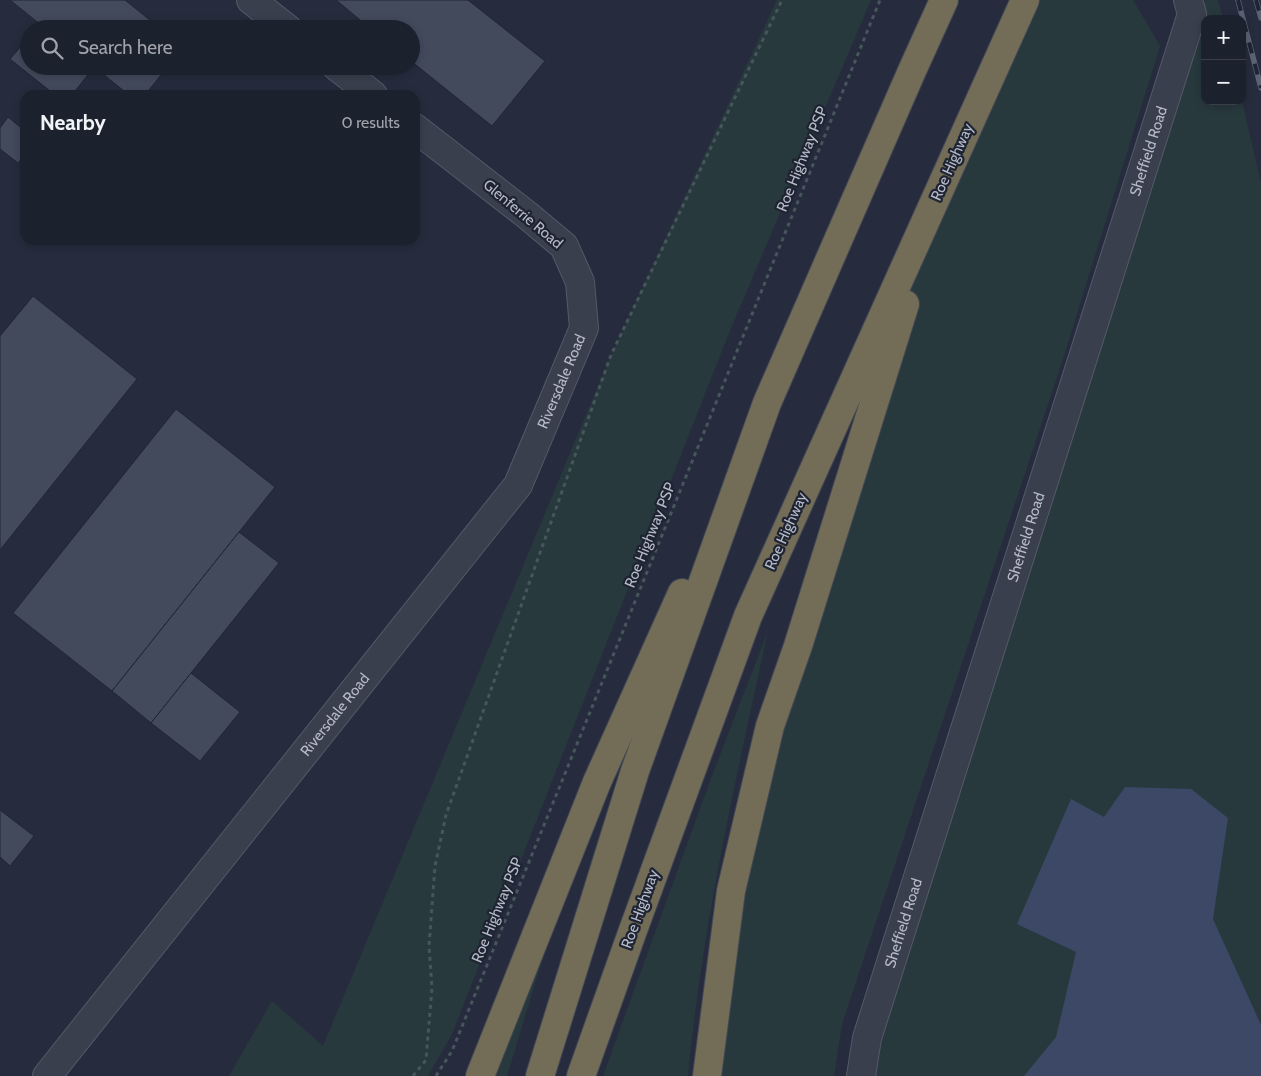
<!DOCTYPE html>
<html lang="en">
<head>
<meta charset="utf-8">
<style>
	:root { --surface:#1c212e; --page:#292e3a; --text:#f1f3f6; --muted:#a0a3aa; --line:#3a3e4a }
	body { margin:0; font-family:Cabin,sans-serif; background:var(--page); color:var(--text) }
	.controls { position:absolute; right:15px; top:15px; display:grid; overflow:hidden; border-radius:10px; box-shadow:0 2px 8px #0003 }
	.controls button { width:45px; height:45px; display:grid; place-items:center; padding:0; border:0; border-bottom:1px solid var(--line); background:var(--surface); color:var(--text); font:25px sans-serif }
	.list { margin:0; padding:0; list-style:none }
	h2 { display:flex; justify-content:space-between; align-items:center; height:65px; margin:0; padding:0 20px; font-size:21px }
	h2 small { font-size:16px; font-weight:400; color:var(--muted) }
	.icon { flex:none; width:28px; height:28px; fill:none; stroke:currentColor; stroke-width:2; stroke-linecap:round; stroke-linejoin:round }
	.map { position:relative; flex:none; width:1261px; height:1076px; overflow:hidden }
	.search { position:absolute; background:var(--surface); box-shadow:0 2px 8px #0003; left:20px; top:20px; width:400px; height:55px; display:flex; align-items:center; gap:12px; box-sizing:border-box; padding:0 18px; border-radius:28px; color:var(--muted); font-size:19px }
	.panel { position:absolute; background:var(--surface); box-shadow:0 2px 8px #0003; left:20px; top:90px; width:400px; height:155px; border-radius:15px }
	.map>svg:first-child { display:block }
	.green { fill:#28393e }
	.water { fill:#3c4865 }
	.building { fill:#424a5c; stroke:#202634 }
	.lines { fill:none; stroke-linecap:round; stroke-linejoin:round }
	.minor-casing { stroke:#545a68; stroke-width:30 }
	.highway-casing { stroke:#414755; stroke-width:30 }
	.path { stroke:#46565b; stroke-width:3; stroke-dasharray:4 4; stroke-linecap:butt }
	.minor { stroke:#393f4d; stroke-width:28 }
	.highway { stroke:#736c57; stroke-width:28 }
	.rail-casing { stroke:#5c6274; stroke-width:5.5 }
	.rail { stroke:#1e2432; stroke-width:4; stroke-dasharray:11; stroke-linecap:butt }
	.labels { text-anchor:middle; stroke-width:4.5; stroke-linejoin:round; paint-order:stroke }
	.street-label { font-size:15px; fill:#b6bac8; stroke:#1e2432 }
</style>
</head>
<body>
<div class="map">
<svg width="1261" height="1076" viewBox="0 0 1261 1076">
	<rect width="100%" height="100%" fill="#262c3d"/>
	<g class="green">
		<polygon points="777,0 871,0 731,328 452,1034 428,1076 229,1076 272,1001 323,1046 611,355"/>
		<polygon points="1025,0 1133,0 1160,46 1063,359 842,1024 834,1076 707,1076 750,807 942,185"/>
		<polygon points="1206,0 1218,0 1223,19 1205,19 1205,101 1242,101 1261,183 1261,1076 861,1076 1192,14"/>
		<path d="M 768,631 C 736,778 702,926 688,1076 L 603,1076 L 710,781 Z"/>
		<polygon points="545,950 507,1076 492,1076"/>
	</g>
	<polygon class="water" points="1125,787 1191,789 1228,818 1213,919 1261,1025 1261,1076 1024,1076 1056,1037 1076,952 1017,924 1071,799 1104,817"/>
	<g class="building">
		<polygon points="10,0 125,0 161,29 46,29"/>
		<polygon points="336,0 468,0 545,61 492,126 411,61 411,29 371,29"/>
		<polygon points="39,23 46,29 35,29"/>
		<polygon points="29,37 29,66 94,67 72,95 55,95 10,59"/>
		<polygon points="93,66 168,66 145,95 129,95"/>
		<polygon points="8,117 25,131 25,155 18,163 0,149 0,128"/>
		<polygon points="33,296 137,379 0,550 0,336"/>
		<polygon points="176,409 275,487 112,691 13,613"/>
		<polygon points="239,532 279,563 151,723 112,691"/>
		<polygon points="191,673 240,712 200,761 151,723"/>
		<polygon points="0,810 34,836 10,866 0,857"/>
	</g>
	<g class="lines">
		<g class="minor-casing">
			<g id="minor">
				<polyline points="251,0 288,29"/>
				<polyline points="336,66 373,95"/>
				<path id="s1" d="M 47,1076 L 518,485 L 584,328 L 580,282 L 564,246 L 527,215 L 415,128"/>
				<path id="s2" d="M 861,1076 L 867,1038 L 1192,14 L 1188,0"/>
			</g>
		</g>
		<g class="highway-casing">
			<g id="highway">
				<polyline points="480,1076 597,782 682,593"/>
				<polyline points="540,1076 635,771 767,403 911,73 944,0"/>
				<polyline points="581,1076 632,933 748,616 1025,0"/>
				<polyline points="707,1076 731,891 770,726 798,646 905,304"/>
			</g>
		</g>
		<g class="path">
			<polyline points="413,1076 426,1060 432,988 429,946 435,866 446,815 611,355 782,0"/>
			<polyline points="436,1076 452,1051 880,0"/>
		</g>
		<use href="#minor" class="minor"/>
		<use href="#highway" class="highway"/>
		<g class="rail-casing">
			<g id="rail">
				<polyline points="1238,0 1261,88"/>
				<polyline points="1256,0 1261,18"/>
			</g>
		</g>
		<use href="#rail" class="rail"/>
	</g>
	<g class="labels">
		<g class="street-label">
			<text dy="5" stroke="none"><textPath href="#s2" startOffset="969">Sheffield Road</textPath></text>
			<text transform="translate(802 159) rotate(-68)" y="5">Roe Highway PSP</text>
			<text transform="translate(952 162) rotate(-66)" y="5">Roe Highway</text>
			<text transform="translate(523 214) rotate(40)" y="5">Glenferrie Road</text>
			<text dy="5" stroke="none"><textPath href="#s1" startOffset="868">Riversdale Road</textPath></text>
			<text transform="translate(786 531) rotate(-66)" y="5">Roe Highway</text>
			<text transform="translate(650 535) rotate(-68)" y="5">Roe Highway PSP</text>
			<text dy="5" stroke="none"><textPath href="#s2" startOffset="564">Sheffield Road</textPath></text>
			<text dy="5" stroke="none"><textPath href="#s1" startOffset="462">Riversdale Road</textPath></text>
			<text transform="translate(640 909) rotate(-70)" y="5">Roe Highway</text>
			<text transform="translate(497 910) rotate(-68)" y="5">Roe Highway PSP</text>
			<text dy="5" stroke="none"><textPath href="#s2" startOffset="159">Sheffield Road</textPath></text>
		</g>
	</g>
</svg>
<div class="controls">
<button>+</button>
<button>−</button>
</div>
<div class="search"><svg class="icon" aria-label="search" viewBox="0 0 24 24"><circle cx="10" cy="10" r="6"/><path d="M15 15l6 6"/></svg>Search here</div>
<section class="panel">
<h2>Nearby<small>0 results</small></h2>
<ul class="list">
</ul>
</section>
</div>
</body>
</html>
